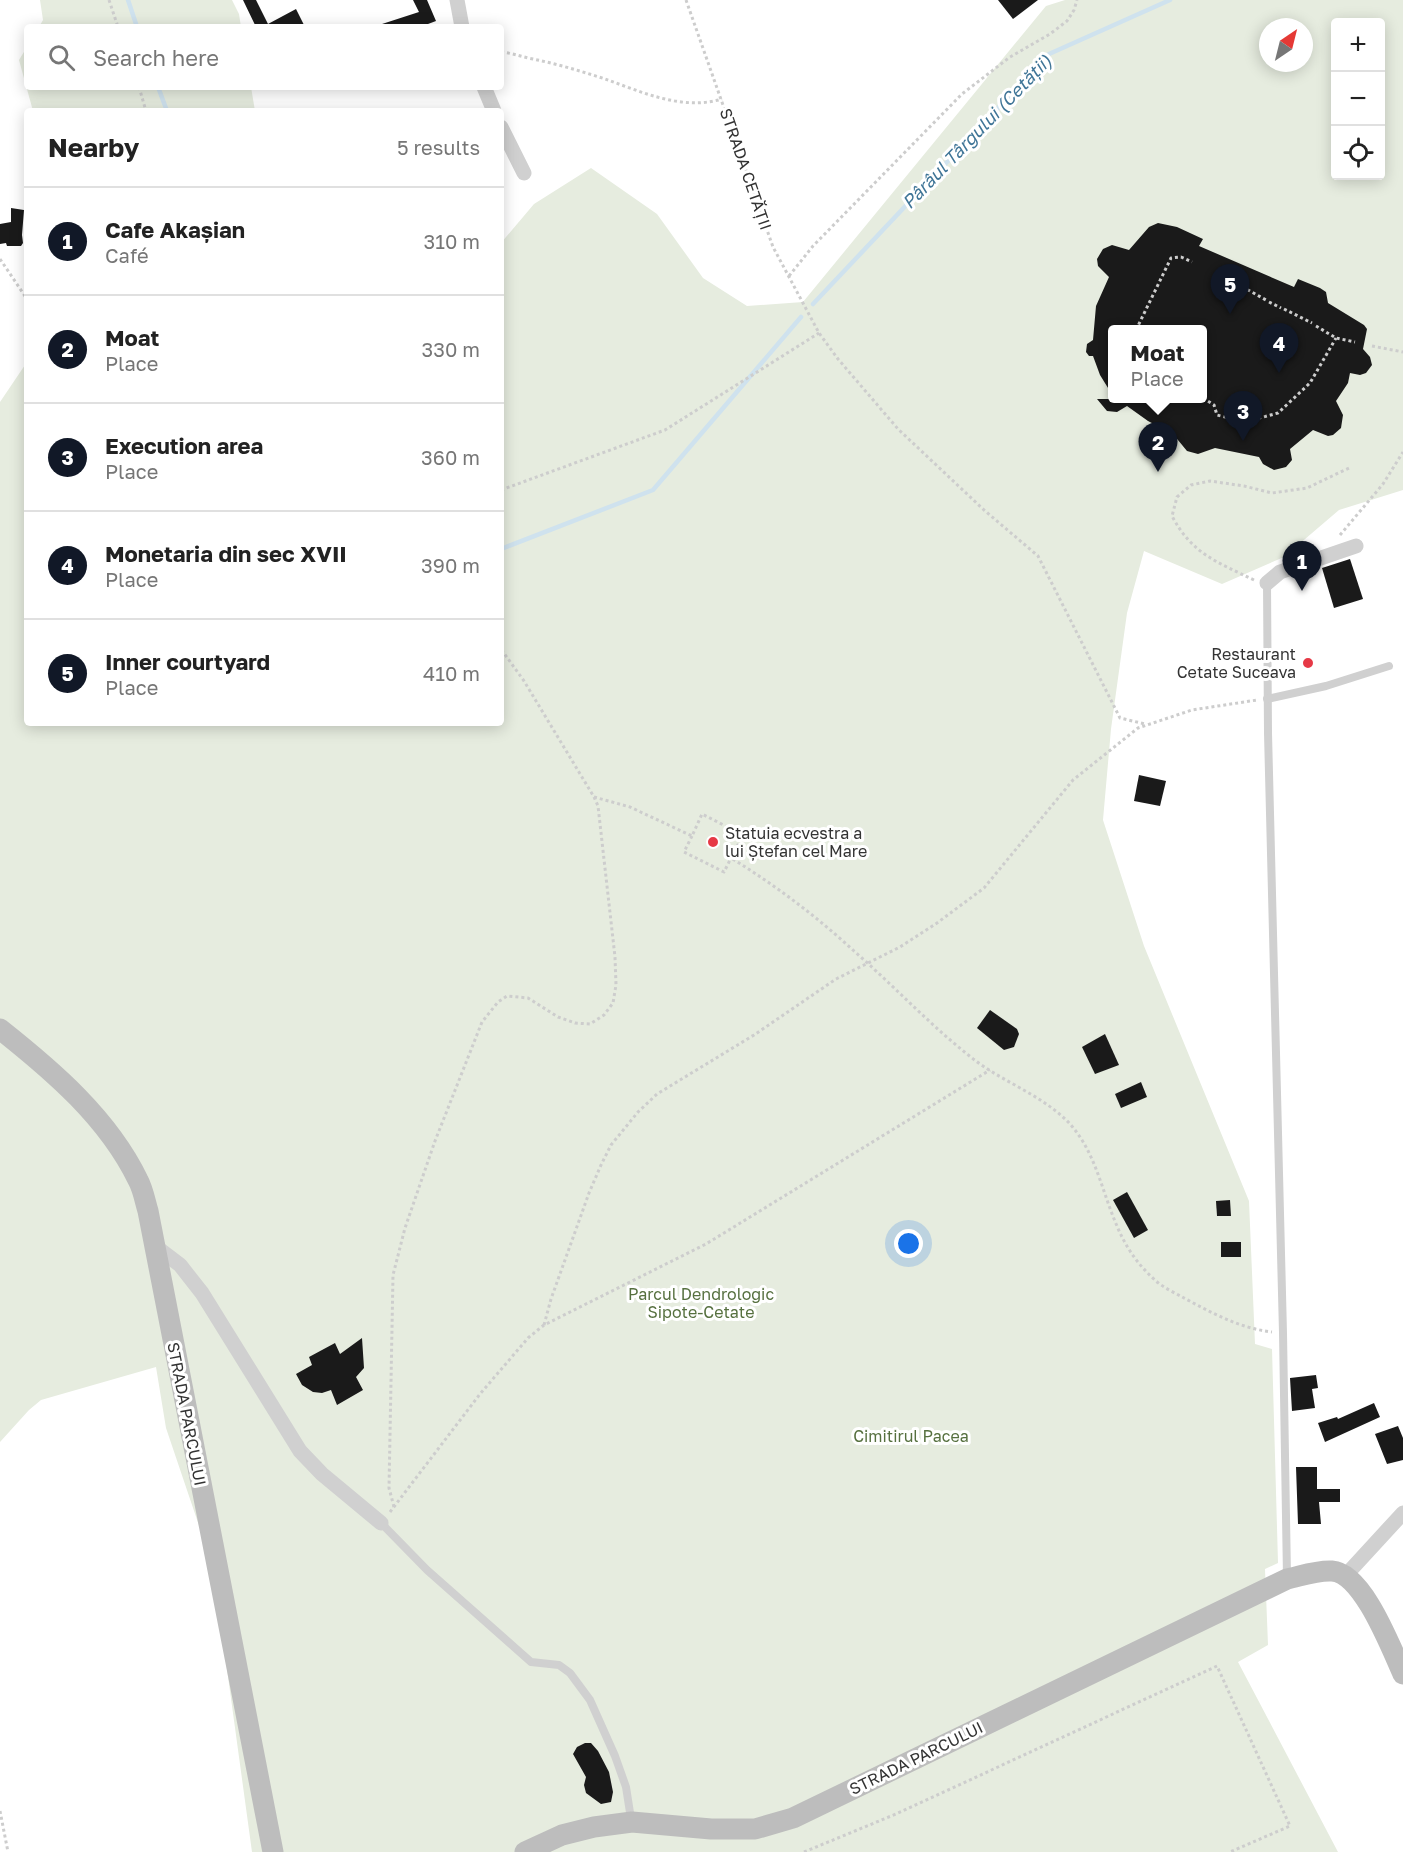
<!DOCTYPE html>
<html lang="en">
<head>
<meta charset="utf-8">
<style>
	:root { --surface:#fff; --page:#f2f2f2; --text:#222; --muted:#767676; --line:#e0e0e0; --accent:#111827 }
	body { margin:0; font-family:"Golos Text",sans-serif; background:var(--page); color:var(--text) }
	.controls { position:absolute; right:18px; top:18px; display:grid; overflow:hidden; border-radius:6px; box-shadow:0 3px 15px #0003 }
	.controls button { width:54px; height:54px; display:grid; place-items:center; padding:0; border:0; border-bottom:2px solid var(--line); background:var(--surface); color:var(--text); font:30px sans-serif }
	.compass { position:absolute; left:1259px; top:18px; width:54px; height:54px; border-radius:50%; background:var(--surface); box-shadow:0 3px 15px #0003; rotate:35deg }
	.you { position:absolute; left:909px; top:1244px; width:21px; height:21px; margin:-15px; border:4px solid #fff; border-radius:50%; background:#1a73e8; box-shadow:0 0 0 9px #1a73e833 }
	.badge { display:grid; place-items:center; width:39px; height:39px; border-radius:50%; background:var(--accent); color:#fff; font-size:20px; font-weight:700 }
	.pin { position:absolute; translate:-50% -50px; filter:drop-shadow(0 2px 3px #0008) }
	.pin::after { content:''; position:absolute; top:32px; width:21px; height:18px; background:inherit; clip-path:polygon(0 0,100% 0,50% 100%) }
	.popup { position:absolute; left:1108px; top:325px; width:99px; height:78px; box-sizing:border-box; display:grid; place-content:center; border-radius:6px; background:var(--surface); filter:drop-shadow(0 2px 4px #0005); font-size:20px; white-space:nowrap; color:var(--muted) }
	.popup b { font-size:22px; color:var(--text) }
	.popup::after { content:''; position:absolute; left:50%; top:100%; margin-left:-12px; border:12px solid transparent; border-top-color:var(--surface) }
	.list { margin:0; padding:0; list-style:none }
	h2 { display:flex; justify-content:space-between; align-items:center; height:78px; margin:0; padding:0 24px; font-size:26px }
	h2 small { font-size:20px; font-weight:400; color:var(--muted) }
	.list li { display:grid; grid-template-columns:39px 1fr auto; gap:18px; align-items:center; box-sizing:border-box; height:108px; padding:0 24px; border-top:2px solid var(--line) }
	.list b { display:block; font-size:22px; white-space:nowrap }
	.list p { margin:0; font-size:20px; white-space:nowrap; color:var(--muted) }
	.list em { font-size:20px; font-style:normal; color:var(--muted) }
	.icon { flex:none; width:33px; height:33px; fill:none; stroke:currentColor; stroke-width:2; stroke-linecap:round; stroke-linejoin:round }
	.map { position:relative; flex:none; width:1403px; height:1852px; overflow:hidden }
	.search { position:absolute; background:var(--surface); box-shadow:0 3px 15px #0003; left:24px; top:24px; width:480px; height:66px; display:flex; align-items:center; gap:15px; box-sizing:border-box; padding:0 21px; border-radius:6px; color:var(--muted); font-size:22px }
	.panel { position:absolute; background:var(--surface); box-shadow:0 3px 15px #0003; left:24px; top:108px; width:480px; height:618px; border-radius:6px }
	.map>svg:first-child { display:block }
	.green { fill:#e6ecdf; fill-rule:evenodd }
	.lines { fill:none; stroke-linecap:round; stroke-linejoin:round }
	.stream { stroke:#cfe2ee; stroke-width:4.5 }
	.building { fill:#1a1a1a }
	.path { stroke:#cdcdcd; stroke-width:3; stroke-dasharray:3 3; stroke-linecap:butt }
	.lane { stroke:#d0d0d0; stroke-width:8 }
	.street { stroke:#d0d0d0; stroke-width:15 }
	.secondary { stroke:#bdbdbd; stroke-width:21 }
	.poi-dot { fill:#e63946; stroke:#fff; stroke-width:2 }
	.labels { text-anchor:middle; stroke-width:6; stroke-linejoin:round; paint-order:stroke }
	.street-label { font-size:16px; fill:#333; stroke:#fff }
	.poi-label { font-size:16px; fill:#333; stroke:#fff; text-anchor:end }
	.park-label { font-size:16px; fill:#56703f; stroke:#fff }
	.water-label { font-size:18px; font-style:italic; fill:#3f7597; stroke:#fff }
</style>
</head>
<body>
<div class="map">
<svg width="1403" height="1852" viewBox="0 0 1403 1852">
	<rect width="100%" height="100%" fill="#fff"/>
	<g class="green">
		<polygon points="40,0 232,0 239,14 241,27 39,27 43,20"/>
		<path d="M 1065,0 L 1403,0 L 1403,490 L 1339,510 L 1284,557 L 1222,584 L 1144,551 L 1127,613 L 1111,729 L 1103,820 L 1144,946 L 1249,1201 L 1255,1344 L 1272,1349 L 1278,1563 L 1265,1569 L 1268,1645 L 1238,1662 L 1338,1852 L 252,1852 L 213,1567 L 166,1428 L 156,1367 L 41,1400 L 29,1410 L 0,1442 L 0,402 L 27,362 L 27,723 L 501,723 L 501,243 L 534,204 L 591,168 L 657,214 L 703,278 L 747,306 L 803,302 L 1046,6 ZM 1336,22 L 1380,22 L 1380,176 L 1336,176 ZM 1268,27 L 1304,27 L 1304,63 L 1268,63 ZM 1113,330 L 1203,330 L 1203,398 L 1113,398 Z"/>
		<polygon points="27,47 27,87 251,87 255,111 33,111 19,60"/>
	</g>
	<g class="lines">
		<g class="stream">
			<polyline points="128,0 137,27"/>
			<polyline points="158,87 167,111"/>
			<polyline points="813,304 1049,54 1170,0"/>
			<polyline points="501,549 653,490 801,317"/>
		</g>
	</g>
	<g class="building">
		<polygon points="243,0 256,0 268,24 296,9 305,27 256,27"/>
		<polygon points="413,0 427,0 436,21 420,27 382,27 382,24 419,12"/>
		<polygon points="998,0 1038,0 1013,19"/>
		<polygon points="11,208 24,210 22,235 23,243 21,246 7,246 6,243 0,244 0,224 11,222"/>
		<polygon points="1158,223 1177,227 1203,239 1199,246 1294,287 1298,279 1320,288 1326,292 1328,303 1364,325 1367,329 1363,349 1370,357 1372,365 1366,373 1360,375 1350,373 1348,383 1336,401 1343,415 1341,428 1333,435 1328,436 1313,430 1290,449 1292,460 1286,467 1274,470 1263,464 1259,457 1215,448 1198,454 1187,451 1173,434 1148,421 1127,406 1117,412 1107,411 1097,399 1203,399 1203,330 1113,330 1113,396 1100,375 1093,356 1089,356 1086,352 1087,344 1093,340 1096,306 1109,277 1098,266 1097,259 1103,249 1112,245 1129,250 1149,227"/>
		<polygon points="1350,559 1363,599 1334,608 1322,568"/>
		<polygon points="1139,775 1166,781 1160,806 1134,801"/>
		<polygon points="990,1010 1017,1029 1019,1034 1014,1047 1004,1050 977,1028"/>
		<polygon points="1105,1034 1119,1065 1095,1074 1082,1047"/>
		<polygon points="1141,1082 1147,1097 1121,1108 1115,1094"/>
		<polygon points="1127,1192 1148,1230 1134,1238 1113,1200"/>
		<polygon points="1230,1200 1231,1216 1217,1216 1216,1201"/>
		<rect x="1221" y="1242" width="20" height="15"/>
		<polygon points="362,1338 364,1368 356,1377 363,1390 337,1405 331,1390 322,1393 313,1392 302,1385 296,1374 312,1365 309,1357 335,1343 340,1354"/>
		<polygon points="1316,1375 1318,1388 1312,1389 1315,1408 1292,1411 1290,1378"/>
		<polygon points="1374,1403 1380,1417 1325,1442 1318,1423 1337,1417 1338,1419"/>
		<polygon points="1398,1426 1403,1438 1403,1460 1387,1464 1375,1434"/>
		<polygon points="1296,1467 1317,1467 1317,1489 1340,1489 1340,1502 1319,1502 1321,1524 1298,1524"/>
		<polygon points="585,1743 591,1743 598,1751 609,1772 613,1792 611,1802 601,1804 586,1793 584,1785 586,1777 573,1754 577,1747"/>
	</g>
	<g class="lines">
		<g class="path">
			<polyline points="109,0 118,27"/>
			<polyline points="686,0 773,247 819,333 838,359 898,429 984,510 1038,556 1120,718 1145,724"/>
			<path d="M 501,52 C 512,53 522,57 533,59 C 557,64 581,71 605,79 C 642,92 682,111 722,99"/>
			<polyline points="139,87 146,111"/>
			<polyline points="0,259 27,299"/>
			<polyline points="1216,272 1266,300"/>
			<polyline points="789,276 813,246 962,94 1010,57 1050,34 1067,21 1074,10 1077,0"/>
			<polyline points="1269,302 1281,308"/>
			<polyline points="1284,309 1312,323"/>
			<polyline points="1316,326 1336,338 1355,342"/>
			<polyline points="1136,330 1171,258 1181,257 1192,262"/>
			<polyline points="1372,346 1403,352"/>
			<polyline points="1203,398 1214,405 1217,415 1245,422 1278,413 1310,383 1336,338"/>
			<polyline points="501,490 665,430 819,333"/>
			<polyline points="1340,535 1383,484 1403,452"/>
			<path d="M 1254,580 C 1217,562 1192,554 1172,516 L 1177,497 L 1191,485 L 1210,481 L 1244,486 L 1272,493 L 1307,488 L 1349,468"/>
			<path d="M 594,797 L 630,807 L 692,836 L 702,814 L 743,835 L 731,858 C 775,885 816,916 854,951 C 894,986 930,1025 972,1058 C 1002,1082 1043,1095 1070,1124 C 1096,1153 1102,1192 1117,1226 C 1126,1248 1139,1266 1156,1281 C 1164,1288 1175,1293 1184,1298 C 1212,1313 1239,1328 1272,1332"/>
			<polyline points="692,836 684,852 724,872 731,858"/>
			<polyline points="544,1325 551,1299 589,1193 601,1165 611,1145 638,1112 657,1094 754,1035 836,979 900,947 937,923 984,888 1073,780 1138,728 1192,710 1257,700"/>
			<polyline points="394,1507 389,1488 393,1275 405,1228 435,1141 482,1022 498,1002 507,996 528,998 558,1017 575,1023 590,1024 604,1015 613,1003 616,985 615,957 598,806 594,797 524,681 501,649"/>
			<polyline points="390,1512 480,1394 528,1338 544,1325 706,1244 990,1070"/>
			<polyline points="0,1811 8,1852"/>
			<polyline points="804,1852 896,1814 1217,1666 1290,1826 1230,1852"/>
		</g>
		<g class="lane">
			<polyline points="1267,583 1268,733 1283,1333 1287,1577"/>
			<polyline points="1267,699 1326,686 1389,666"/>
			<polyline points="381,1523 427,1570 531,1662 559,1665 570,1673 590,1700 615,1756 626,1787 631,1819"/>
		</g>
		<g class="street">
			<polyline points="457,0 462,27"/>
			<polyline points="484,87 494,111"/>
			<polyline points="501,127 524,173"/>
			<polyline points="1267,583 1280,572 1356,546"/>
			<polyline points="155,1246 180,1265 202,1293 300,1451 322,1474 381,1523"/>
			<polyline points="1346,1575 1403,1513"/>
		</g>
		<g class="secondary">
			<path d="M 0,1029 C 53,1071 108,1118 138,1180 C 143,1189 145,1201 148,1211 L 273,1852"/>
			<path d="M 525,1852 L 562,1835 L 594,1827 L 632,1822 L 711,1829 L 755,1829 L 793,1818 L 1287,1579 C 1301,1576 1317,1570 1332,1571 C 1363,1573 1391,1648 1403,1674"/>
		</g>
	</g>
	<g class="poi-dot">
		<circle cx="1308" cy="663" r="6"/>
		<circle cx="713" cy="842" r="6"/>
	</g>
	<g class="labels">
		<g class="street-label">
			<text transform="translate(746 169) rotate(71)" y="6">STRADA CETĂȚII</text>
			<text transform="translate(187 1414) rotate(79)" y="6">STRADA PARCULUI</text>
			<text transform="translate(916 1758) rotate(-26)" y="6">STRADA PARCULUI</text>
		</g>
		<g class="poi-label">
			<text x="1296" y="660">Restaurant<tspan x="1296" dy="18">Cetate Suceava</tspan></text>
			<text x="725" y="839" text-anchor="start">Statuia ecvestra a<tspan x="725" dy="18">lui Ștefan cel Mare</tspan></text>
		</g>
		<g class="park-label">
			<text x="701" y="1300">Parcul Dendrologic<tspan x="701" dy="18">Sipote-Cetate</tspan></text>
			<text x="911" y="1442">Cimitirul Pacea</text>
		</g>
		<g class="water-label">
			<text transform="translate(977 132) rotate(-46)" y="6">Pârâul Târgului (Cetății)</text>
		</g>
	</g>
</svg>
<div class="controls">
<button>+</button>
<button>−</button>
<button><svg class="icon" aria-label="locate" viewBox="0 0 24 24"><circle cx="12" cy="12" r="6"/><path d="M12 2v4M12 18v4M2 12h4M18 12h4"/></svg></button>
</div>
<svg class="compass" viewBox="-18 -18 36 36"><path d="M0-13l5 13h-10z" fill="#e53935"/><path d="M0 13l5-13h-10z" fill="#767676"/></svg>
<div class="you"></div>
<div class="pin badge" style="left:1302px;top:591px">1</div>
<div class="pin badge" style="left:1158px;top:472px">2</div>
<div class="popup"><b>Moat</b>Place</div>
<div class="pin badge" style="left:1243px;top:441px">3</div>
<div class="pin badge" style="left:1279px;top:373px">4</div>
<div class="pin badge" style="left:1230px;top:314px">5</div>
<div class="search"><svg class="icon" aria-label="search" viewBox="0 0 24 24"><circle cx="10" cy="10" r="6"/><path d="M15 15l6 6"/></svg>Search here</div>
<section class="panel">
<h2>Nearby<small>5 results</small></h2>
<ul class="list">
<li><span class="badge">1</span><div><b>Cafe Akașian</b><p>Café</p></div><em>310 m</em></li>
<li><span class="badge">2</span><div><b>Moat</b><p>Place</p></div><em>330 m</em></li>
<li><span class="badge">3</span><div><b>Execution area</b><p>Place</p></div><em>360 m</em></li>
<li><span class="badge">4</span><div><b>Monetaria din sec XVII</b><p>Place</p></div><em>390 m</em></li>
<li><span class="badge">5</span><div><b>Inner courtyard</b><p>Place</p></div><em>410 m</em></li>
</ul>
</section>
</div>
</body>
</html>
